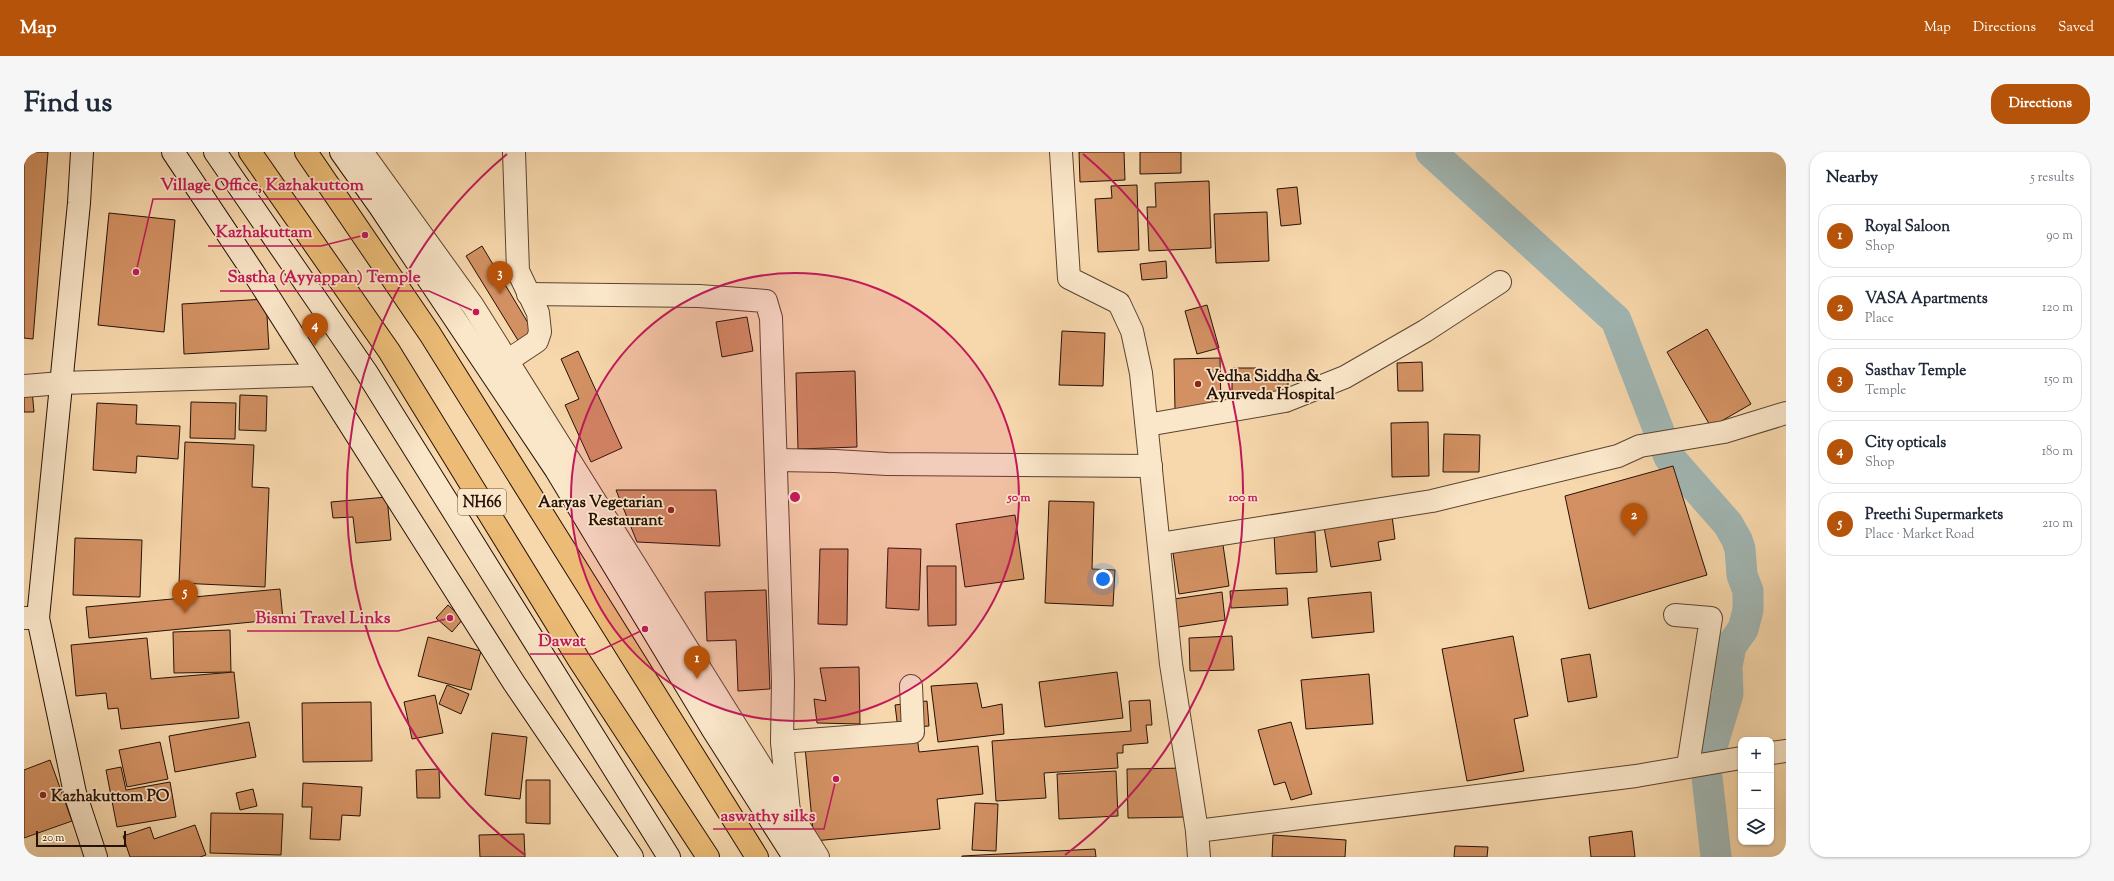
<!DOCTYPE html>
<html lang="en">
<head>
<meta charset="utf-8">
<style>
	:root { --surface:#fff; --page:#f6f6f7; --text:#1f2937; --muted:#747a83; --line:#e0e1e3; --accent:#b45309 }
	body { margin:0; font-family:"Sorts Mill Goudy",serif; background:var(--page); color:var(--text) }
	.controls { position:absolute; right:12px; bottom:12px; display:grid; overflow:hidden; border-radius:8px; box-shadow:0 1px 3px #0004 }
	.controls button { width:36px; height:36px; display:grid; place-items:center; padding:0; border:0; border-bottom:1px solid var(--line); background:var(--surface); color:var(--text); font:20px sans-serif }
	.scale { position:absolute; left:12px; bottom:10px; width:90px; box-sizing:border-box; padding-left:4px; border:2px solid #261107; border-top:0; font-size:11px; line-height:14px; white-space:nowrap; color:#261107; -webkit-text-stroke:3px #fae6c9; paint-order:stroke }
	.you { position:absolute; left:1079px; top:427px; width:14px; height:14px; margin:-10px; border:3px solid #fff; border-radius:50%; background:#1a73e8; box-shadow:0 0 0 6px #1a73e833 }
	.badge { display:grid; place-items:center; width:26px; height:26px; border-radius:50%; background:var(--accent); color:#fff; font-size:13px; font-weight:700 }
	.pin { position:absolute; translate:-50% -33px; filter:drop-shadow(0 1px 2px #0008) }
	.pin::after { content:''; position:absolute; top:21px; width:14px; height:12px; background:inherit; clip-path:polygon(0 0,100% 0,50% 100%) }
	.list { margin:0; padding:0; list-style:none }
	h2 { display:flex; justify-content:space-between; align-items:center; height:52px; margin:0; padding:0 16px; font-size:17px }
	h2 small { font-size:13px; font-weight:400; color:var(--muted) }
	.list li { display:grid; grid-template-columns:26px 1fr auto; gap:12px; align-items:center; box-sizing:border-box; height:64px; margin:0 8px 8px; padding:0 8px; border:1px solid var(--line); border-radius:16px }
	.list b { display:block; font-size:15px; white-space:nowrap }
	.list p { margin:0; font-size:13px; white-space:nowrap; color:var(--muted) }
	.list em { font-size:13px; font-style:normal; color:var(--muted) }
	.icon { flex:none; width:22px; height:22px; fill:none; stroke:currentColor; stroke-width:2; stroke-linecap:round; stroke-linejoin:round }
	.map { position:relative; flex:none; width:1762px; height:705px; overflow:hidden; border-radius:16px }
	header { display:flex; align-items:center; gap:24px; box-sizing:border-box; height:56px; padding:0 20px; background:var(--accent); color:#fff }
	header strong { font-size:19px }
	nav { display:flex; gap:22px; margin-inline-start:auto; font-size:14px }
	.intro { display:flex; align-items:center; justify-content:space-between; box-sizing:border-box; height:96px; padding:0 24px }
	h1 { margin:0; font-size:28px }
	.button { padding:10px 18px; border-radius:16px; background:var(--accent); color:#fff; font-size:14px; font-weight:700 }
	main { display:flex; gap:24px; padding:0 24px }
	aside { flex:1; background:var(--surface); border-radius:16px; box-shadow:0 1px 3px #0004 }
	.map>svg:first-child { display:block }
	.lines { fill:none; stroke-linecap:round; stroke-linejoin:round }
	.canal { stroke:#a1b7b4; stroke-width:31 }
	.building { fill:#d39163; stroke:#261107 }
	.minor-casing { stroke:#5a4330; stroke-width:24 }
	.tertiary-casing { stroke:#5a4330; stroke-width:24 }
	.secondary-casing { stroke:#261107; stroke-width:24 }
	.trunk-casing { stroke:#261107; stroke-width:24 }
	.minor { stroke:#fae6c9; stroke-width:22 }
	.tertiary { stroke:#fae6c9; stroke-width:22 }
	.secondary { stroke:#fae6c9; stroke-width:22 }
	.trunk { stroke:#ecbc76; stroke-width:22 }
	.ring { fill:none; stroke:#c2185b; stroke-width:2 }
	.poi-dot { fill:#8f2418; stroke:#fae6c9; stroke-width:1.5 }
	.labels { text-anchor:middle; stroke-width:3.5; stroke-linejoin:round; paint-order:stroke }
	.shield { fill:#fae6c9; stroke:#665141; stroke-width:1 }
	.shield-label { font-size:15px; font-weight:bold; fill:#261107 }
	.poi-label { font-size:16px; font-weight:bold; fill:#261107; stroke:#fae6c9; text-anchor:start }
	.centre { fill:#c2185b; stroke:#fae6c9; stroke-width:2 }
	.ring-label { font-size:12px; text-anchor:middle; font-weight:bold; fill:#c2185b; stroke:#fae6c9; stroke-width:3.5; stroke-linejoin:round; paint-order:stroke }
	.leader { fill:none; stroke:#c2185b; stroke-width:1.5 }
	.callout-dot { fill:#c2185b; stroke:#fae6c9; stroke-width:1.5 }
	.callout-label { font-size:17px; text-anchor:middle; font-weight:bold; fill:#c2185b; stroke:#fae6c9; stroke-width:3.5; stroke-linejoin:round; paint-order:stroke }
</style>
</head>
<body>
<header>
<strong>Map</strong>
<nav><a>Map</a><a>Directions</a><a>Saved</a></nav>
</header>
<div class="intro"><h1>Find us</h1><a class="button">Directions</a></div>
<main>
<div class="map">
<svg width="1762" height="705" viewBox="0 0 1762 705">
	<rect width="100%" height="100%" fill="#f7d8ac"/>
	<filter id="stains"><feTurbulence type="fractalNoise" baseFrequency=".005" numOctaves="4"/><feColorMatrix values="0 0 0 0 .2 0 0 0 0 .09 0 0 0 0 .02 0 0 0 .5 -.17"/></filter>
	<radialGradient id="worn" r=".72"><stop offset=".6" stop-color="#630" stop-opacity="0"/><stop offset="1" stop-color="#630" stop-opacity=".3"/></radialGradient>
	<g class="lines">
		<g class="canal">
			<polyline points="1407,0 1592,168 1645,305 1704,372 1713,388 1716,397 1718,423 1724,439 1724,458 1719,477 1707,494 1703,514 1704,542 1686,601"/>
			<polyline points="1683,625 1692,705"/>
		</g>
	</g>
	<g class="building">
		<polygon points="0,0 24,0 9,187 0,186"/>
		<polygon points="1055,0 1100,0 1101,28 1056,30"/>
		<polygon points="1116,0 1157,0 1157,21 1116,22"/>
		<polygon points="1185,29 1187,96 1125,99 1123,55 1132,55 1131,31"/>
		<polygon points="1113,33 1115,98 1074,100 1071,47 1088,46 1087,34"/>
		<polygon points="1273,35 1277,72 1257,74 1253,37"/>
		<polygon points="1243,60 1245,109 1192,111 1190,62"/>
		<polygon points="85,61 151,68 140,180 74,173"/>
		<polygon points="458,94 510,181 495,190 442,104"/>
		<polygon points="1142,109 1143,126 1118,128 1116,112"/>
		<polygon points="242,147 245,197 160,202 158,152"/>
		<polygon points="1183,153 1195,196 1173,202 1161,159"/>
		<polygon points="723,165 729,199 698,205 692,170"/>
		<polygon points="1683,177 1727,252 1687,275 1643,200"/>
		<polygon points="1038,179 1081,181 1079,234 1035,233"/>
		<polygon points="554,199 598,296 567,310 541,253 555,247 537,207"/>
		<polygon points="1196,206 1197,257 1151,258 1150,207"/>
		<polygon points="1398,210 1399,239 1374,239 1373,211"/>
		<polygon points="1208,216 1232,216 1231,229 1264,229 1264,245 1208,244"/>
		<polygon points="831,219 833,295 774,297 772,221"/>
		<polygon points="0,238 8,238 10,260 0,260"/>
		<polygon points="216,243 243,244 242,279 215,278"/>
		<polygon points="167,250 212,251 211,287 166,286"/>
		<polygon points="73,251 113,253 112,272 156,274 154,307 113,304 112,321 69,318"/>
		<polygon points="1404,270 1405,324 1368,325 1367,271"/>
		<polygon points="1420,282 1456,283 1455,320 1419,320"/>
		<polygon points="161,290 230,293 228,335 245,336 241,435 155,431"/>
		<polygon points="1649,314 1683,423 1565,457 1541,344"/>
		<polygon points="592,338 692,338 696,394 613,390"/>
		<polygon points="363,345 367,388 332,391 329,365 309,366 307,350"/>
		<polygon points="1025,349 1070,350 1068,417 1091,418 1089,454 1021,451"/>
		<polygon points="991,363 1000,427 941,435 932,372"/>
		<polygon points="1368,364 1371,387 1354,390 1357,408 1307,415 1300,375"/>
		<polygon points="1291,380 1293,420 1252,422 1250,381"/>
		<polygon points="51,386 118,388 116,445 49,443"/>
		<polygon points="1199,393 1205,434 1155,442 1149,401"/>
		<polygon points="864,396 897,397 895,458 862,456"/>
		<polygon points="796,397 824,397 823,473 794,472"/>
		<polygon points="903,414 932,414 932,473 904,474"/>
		<polygon points="1263,436 1264,453 1207,456 1206,439"/>
		<polygon points="256,437 259,467 65,486 62,455"/>
		<polygon points="742,438 746,537 714,539 712,488 683,489 681,440"/>
		<polygon points="1198,440 1201,468 1154,475 1150,447"/>
		<polygon points="1347,440 1350,480 1288,486 1284,446"/>
		<polygon points="424,453 439,467 428,480 412,466"/>
		<polygon points="206,478 207,520 150,521 149,480"/>
		<polygon points="1208,484 1210,518 1166,519 1165,486"/>
		<polygon points="1489,484 1504,564 1490,567 1500,619 1443,629 1418,497"/>
		<polygon points="404,485 457,499 447,538 394,524"/>
		<polygon points="123,486 127,527 210,520 215,566 97,577 94,556 84,557 82,541 52,544 47,493"/>
		<polygon points="1566,502 1573,545 1544,550 1537,507"/>
		<polygon points="835,515 836,572 793,571 790,547 802,549 796,516"/>
		<polygon points="1093,520 1099,566 1021,575 1015,530"/>
		<polygon points="1345,522 1349,572 1282,577 1277,528"/>
		<polygon points="953,531 958,556 978,552 980,582 914,590 907,534"/>
		<polygon points="423,533 445,542 437,562 415,552"/>
		<polygon points="411,543 419,581 388,587 380,550"/>
		<polygon points="1126,548 1128,573 1122,573 1124,591 1099,593 1099,601 1093,601 1094,616 1020,621 1022,646 972,649 968,589 1107,579 1105,549"/>
		<polygon points="903,549 905,574 892,575 895,600 954,594 959,642 913,647 916,677 790,689 781,595 875,585 871,553"/>
		<polygon points="347,550 348,609 279,610 278,551"/>
		<polygon points="225,570 232,605 151,620 145,584"/>
		<polygon points="1267,570 1288,642 1267,648 1261,630 1250,633 1234,578"/>
		<polygon points="468,581 503,585 496,647 461,643"/>
		<polygon points="136,590 144,627 103,635 95,598"/>
		<polygon points="26,608 48,669 0,686 0,618"/>
		<polygon points="97,615 102,638 146,630 152,665 93,675 82,618"/>
		<polygon points="1164,616 1165,665 1104,666 1103,617"/>
		<polygon points="415,617 416,646 393,646 392,618"/>
		<polygon points="1092,619 1094,664 1035,667 1033,622"/>
		<polygon points="502,628 526,628 526,672 502,671"/>
		<polygon points="279,631 338,635 336,664 318,663 316,688 286,687 288,655 278,655"/>
		<polygon points="229,637 233,654 216,658 212,641"/>
		<polygon points="951,651 974,652 972,699 948,698"/>
		<polygon points="187,661 259,662 257,703 186,701"/>
		<polygon points="171,673 182,703 176,705 106,705 99,684 126,675 130,687"/>
		<polygon points="1608,679 1611,705 1567,705 1565,685"/>
		<polygon points="500,682 501,705 456,705 455,683"/>
		<polygon points="1249,683 1322,688 1321,705 1248,705"/>
		<polygon points="1431,694 1464,695 1463,705 1430,705"/>
		<polygon points="1071,697 1072,705 938,705 938,704"/>
	</g>
	<g class="lines">
		<g class="minor-casing">
			<g id="minor">
				<polyline points="504,142 675,144 742,149 747,166 759,530 758,590 765,660"/>
				<polyline points="483,209 513,189 516,180 514,161 494,119 490,0"/>
				<polyline points="0,234 37,231 294,223"/>
				<polyline points="1123,273 1261,249 1321,225 1401,179 1476,130"/>
				<polyline points="752,308 811,309 863,312 1127,314"/>
				<polyline points="1135,392 1408,349 1594,304 1616,294 1700,280 1762,261"/>
				<polyline points="1651,463 1687,466 1664,614"/>
				<polyline points="0,466 14,466"/>
				<polyline points="758,590 889,580 887,534"/>
				<polyline points="1747,601 1762,599"/>
				<polyline points="1173,679 1612,624 1717,606"/>
			</g>
		</g>
		<g class="tertiary-casing">
			<g id="tertiary">
				<polyline points="338,0 449,154 794,705"/>
				<polyline points="1037,0 1045,126 1095,151 1108,179 1117,221 1147,512 1173,679 1175,705"/>
			</g>
		</g>
		<g class="secondary-casing">
			<g id="secondary">
				<polyline points="58,0 55,51 14,466 51,641 72,705"/>
				<polyline points="149,0 229,120 490,531 608,705"/>
				<polyline points="191,0 343,221 645,705"/>
				<polyline points="317,0 356,55 532,318 689,578 770,705"/>
			</g>
		</g>
		<g class="trunk-casing">
			<g id="trunk">
				<polyline points="226,0 365,199 555,508 684,705"/>
				<polyline points="282,0 406,182 733,705"/>
			</g>
		</g>
		<use href="#minor" class="minor"/>
		<use href="#tertiary" class="tertiary"/>
		<use href="#secondary" class="secondary"/>
		<use href="#trunk" class="trunk"/>
	</g>
	<circle cx="771" cy="345" r="224" fill="#c2185b" fill-opacity=".12"/>
	<g class="ring">
		<circle cx="771" cy="345" r="224"/>
		<path d="M501 703A448 448 0 0 1 483 2M1059 2A448 448 0 0 1 1041 703"/>
	</g>
	<g class="poi-dot">
		<circle cx="1174" cy="232" r="4"/>
		<circle cx="647" cy="358" r="4"/>
		<circle cx="19" cy="643" r="4"/>
	</g>
	<g class="labels">
		<rect class="shield" x="434" y="337" width="48" height="26" rx="3"/>
		<g class="shield-label">
			<text x="458" y="355">NH66</text>
		</g>
		<g class="poi-label">
			<text x="1182" y="229">Vedha Siddha &amp;<tspan x="1182" dy="18">Ayurveda Hospital</tspan></text>
			<text x="639" y="355" text-anchor="end">Aaryas Vegetarian<tspan x="639" dy="18">Restaurant</tspan></text>
			<text x="27" y="649">Kazhakuttom PO</text>
		</g>
	</g>
	<circle cx="771" cy="345" r="6" class="centre"/>
	<g class="ring-label">
		<text x="995" y="349">50 m</text>
		<text x="1219" y="349">100 m</text>
	</g>
	<path class="leader" d="M112 120L129 47H348M341 83L297 94H184M452 160L405 139H196M426 466L374 479H223M621 477L569 502H506M812 627L800 677H689"/>
	<g class="callout-dot">
		<circle cx="112" cy="120" r="4"/>
		<circle cx="341" cy="83" r="4"/>
		<circle cx="452" cy="160" r="4"/>
		<circle cx="426" cy="466" r="4"/>
		<circle cx="621" cy="477" r="4"/>
		<circle cx="812" cy="627" r="4"/>
	</g>
	<g class="callout-label">
		<text x="238" y="38">Village Office, Kazhakuttom</text>
		<text x="240" y="85">Kazhakuttam</text>
		<text x="300" y="130">Sastha (Ayyappan) Temple</text>
		<text x="299" y="471">Bismi Travel Links</text>
		<text x="538" y="494">Dawat</text>
		<text x="744" y="669">aswathy silks</text>
	</g>
	<rect width="100%" height="100%" filter="url(#stains)"/>
	<rect width="100%" height="100%" fill="url(#worn)"/>
</svg>
<div class="controls">
<button>+</button>
<button>−</button>
<button><svg class="icon" aria-label="layers" viewBox="0 0 24 24"><path d="M12 4l9 5-9 5-9-5zM3 14l9 5 9-5"/></svg></button>
</div>
<div class="scale">20 m</div>
<div class="you"></div>
<div class="pin badge" style="left:673px;top:527px">1</div>
<div class="pin badge" style="left:1610px;top:384px">2</div>
<div class="pin badge" style="left:476px;top:142px">3</div>
<div class="pin badge" style="left:291px;top:194px">4</div>
<div class="pin badge" style="left:161px;top:461px">5</div>
</div>
<aside>
<h2>Nearby<small>5 results</small></h2>
<ul class="list">
<li><span class="badge">1</span><div><b>Royal Saloon</b><p>Shop</p></div><em>90 m</em></li>
<li><span class="badge">2</span><div><b>VASA Apartments</b><p>Place</p></div><em>120 m</em></li>
<li><span class="badge">3</span><div><b>Sasthav Temple</b><p>Temple</p></div><em>150 m</em></li>
<li><span class="badge">4</span><div><b>City opticals</b><p>Shop</p></div><em>180 m</em></li>
<li><span class="badge">5</span><div><b>Preethi Supermarkets</b><p>Place · Market Road</p></div><em>210 m</em></li>
</ul>
</aside>
</main>
</body>
</html>
